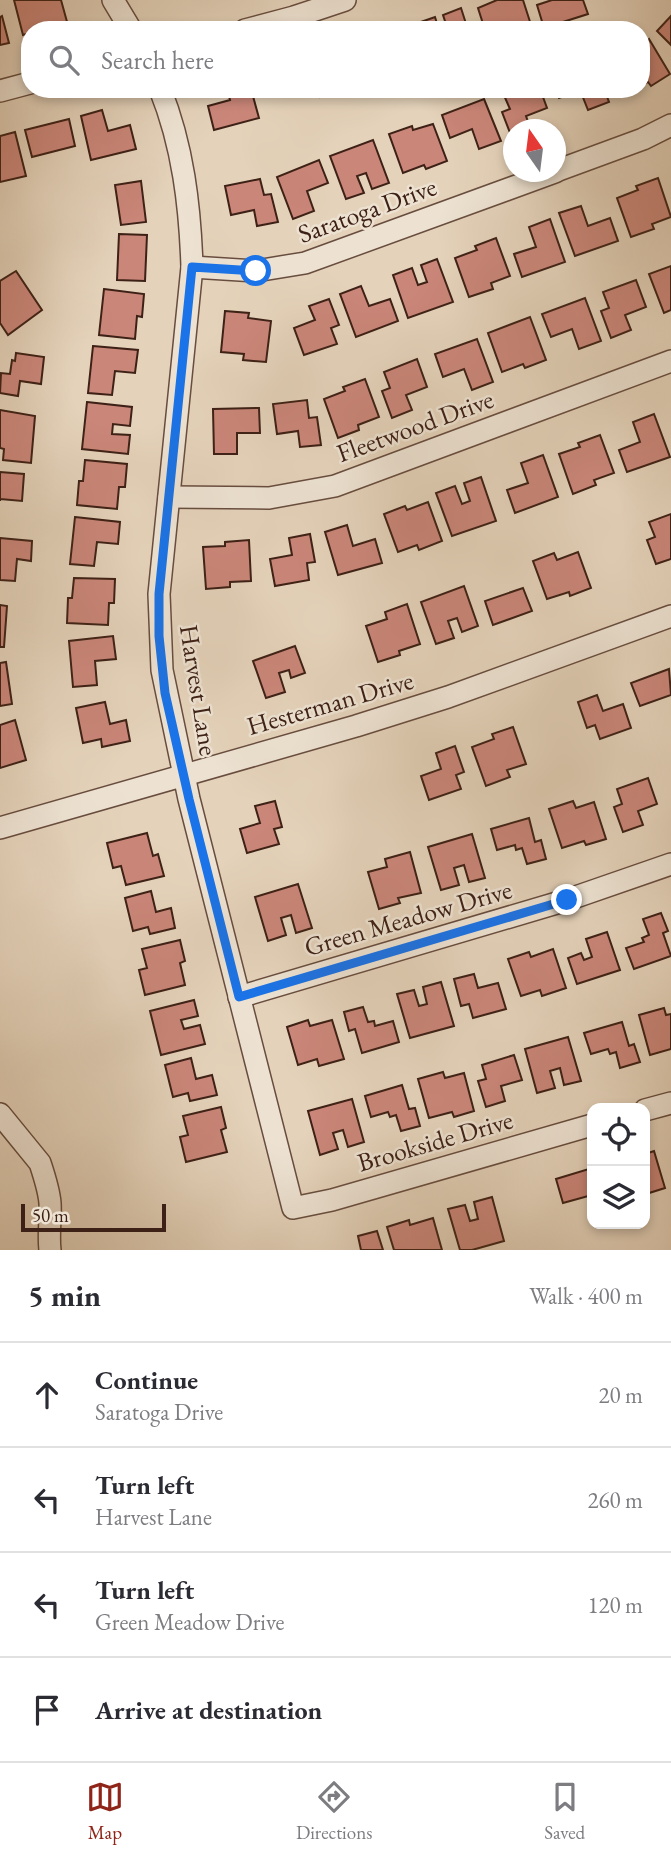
<!DOCTYPE html>
<html lang="en">
<head>
<meta charset="utf-8">
<style>
	:root { --surface:#fff; --page:#f2f2f3; --text:#2b2b33; --muted:#7c7c81; --line:#e1e1e2; --accent:#8f2418 }
	body { margin:0; font-family:"EB Garamond",serif; background:var(--page); color:var(--text) }
	.controls { position:absolute; right:21px; bottom:21px; display:grid; overflow:hidden; border-radius:14px; box-shadow:0 4px 10px #0003 }
	.controls button { width:63px; height:63px; display:grid; place-items:center; padding:0; border:0; border-bottom:2px solid var(--line); background:var(--surface); color:var(--text); font:35px sans-serif }
	.compass { position:absolute; left:503px; top:119px; width:63px; height:63px; border-radius:50%; background:var(--surface); box-shadow:0 4px 10px #0003; rotate:346deg }
	.scale { position:absolute; left:21px; bottom:18px; width:145px; box-sizing:border-box; padding-left:7px; border:4px solid #3e2116; border-top:0; font-size:19px; line-height:24px; white-space:nowrap; color:#3e2116; -webkit-text-stroke:5px #ede2d2; paint-order:stroke }
	.stop { position:absolute; width:21px; height:21px; margin:-16px; border:5px solid #1a73e8; border-radius:50%; background:#fff }
	.stop.end { background:#1a73e8; border-color:#fff; box-shadow:0 2px 7px #0008 }
	.list { margin:0; padding:0; list-style:none }
	h2 { display:flex; justify-content:space-between; align-items:center; height:91px; margin:0; padding:0 28px; font-size:30px }
	h2 small { font-size:23px; font-weight:400; color:var(--muted) }
	.list li { display:grid; grid-template-columns:46px 1fr auto; gap:21px; align-items:center; box-sizing:border-box; height:105px; padding:0 28px; border-top:2px solid var(--line) }
	.list b { display:block; font-size:26px; white-space:nowrap }
	.list p { margin:0; font-size:23px; white-space:nowrap; color:var(--muted) }
	.list em { font-size:23px; font-style:normal; color:var(--muted) }
	.icon { flex:none; width:38px; height:38px; fill:none; stroke:currentColor; stroke-width:2; stroke-linecap:round; stroke-linejoin:round }
	.map { position:relative; flex:none; width:671px; height:1250px; overflow:hidden }
	.search { position:absolute; background:var(--surface); box-shadow:0 4px 10px #0003; left:21px; right:21px; top:21px; height:77px; display:flex; align-items:center; gap:18px; box-sizing:border-box; padding:0 24px; border-radius:28px; color:var(--muted); font-size:26px }
	.sheet { height:511px; background:var(--surface) }
	nav { display:flex; justify-content:space-around; align-items:center; box-sizing:border-box; height:98px; border-top:2px solid var(--line); background:var(--surface); font-size:19px; color:var(--muted) }
	nav a { display:grid; justify-items:center; gap:4px }
	nav .on { color:var(--accent) }
	.map>svg:first-child { display:block }
	.building { fill:#ca8679; stroke:#3e2116; stroke-width:2 }
	.lines { fill:none; stroke-linecap:round; stroke-linejoin:round }
	.street-casing { stroke:#684d3f; stroke-width:24 }
	.street { stroke:#ede2d2; stroke-width:21 }
	.route { stroke:#1a73e8; stroke-width:9 }
	.labels { text-anchor:middle; stroke-width:5; stroke-linejoin:round; paint-order:stroke }
	.street-label { font-size:26px; fill:#3e2116; stroke:#ede2d2 }
</style>
</head>
<body>
<div class="map">
<svg width="671" height="1250" viewBox="0 0 671 1250">
	<rect width="100%" height="100%" fill="#e4d2ba"/>
	<filter id="stains"><feTurbulence type="fractalNoise" baseFrequency=".00286" numOctaves="4"/><feColorMatrix values="0 0 0 0 .2 0 0 0 0 .09 0 0 0 0 .02 0 0 0 .5 -.17"/></filter>
	<radialGradient id="worn" r=".72"><stop offset=".6" stop-color="#630" stop-opacity="0"/><stop offset="1" stop-color="#630" stop-opacity=".3"/></radialGradient>
	<g class="building">
		<polygon points="14,0 61,0 69,29 30,30 30,33 23,35"/>
		<polygon points="497,0 523,0 532,28 485,30 478,8"/>
		<polygon points="552,0 583,0 588,14 544,28 537,5"/>
		<polygon points="461,8 468,30 448,30 443,15"/>
		<polygon points="2,16 9,43 0,45 0,17"/>
		<polygon points="671,16 671,45 657,31"/>
		<polygon points="435,17 439,30 420,30 418,23"/>
		<polygon points="649,39 670,74 651,86 648,82 641,86 641,44"/>
		<polygon points="227,89 251,89 259,118 214,130 208,106 230,100"/>
		<polygon points="317,89 356,89 343,94 341,89 320,97"/>
		<polygon points="513,89 540,89 547,108 526,116 531,130 514,130 512,138 502,112 510,109 503,93"/>
		<polygon points="555,89 604,89 609,102 588,110 580,90 559,98"/>
		<polygon points="484,99 501,141 479,149 472,129 450,138 442,115"/>
		<polygon points="102,110 108,131 130,125 136,149 91,160 81,116"/>
		<polygon points="69,119 75,146 32,157 25,130"/>
		<polygon points="433,124 447,161 426,169 424,165 403,173 389,134 412,126 413,130"/>
		<polygon points="15,132 26,176 0,182 0,136"/>
		<polygon points="373,140 389,183 372,189 366,173 357,176 364,193 346,199 330,156"/>
		<polygon points="319,160 328,183 307,191 314,211 293,219 277,177"/>
		<polygon points="658,178 671,217 652,224 654,229 631,237 617,198 638,190 636,186"/>
		<polygon points="260,179 264,195 271,194 278,222 257,226 254,210 231,215 225,186"/>
		<polygon points="141,181 146,222 121,225 115,185"/>
		<polygon points="581,206 588,226 610,218 618,241 575,256 559,213"/>
		<polygon points="550,219 565,262 522,277 514,254 536,247 529,227"/>
		<polygon points="119,234 147,235 145,281 117,280"/>
		<polygon points="496,238 510,276 491,283 493,289 469,297 455,258 477,250 475,246"/>
		<polygon points="437,259 453,302 408,318 393,275 412,268 418,285 427,282 421,265"/>
		<polygon points="671,266 671,310 664,313 649,274"/>
		<polygon points="16,271 42,310 8,335 0,323 0,281"/>
		<polygon points="636,280 646,307 625,315 631,330 611,338 601,311 609,308 603,292"/>
		<polygon points="361,286 369,306 390,299 398,321 356,337 340,294"/>
		<polygon points="104,289 144,294 142,317 137,316 135,339 99,335"/>
		<polygon points="585,298 601,341 579,349 572,329 551,337 542,314"/>
		<polygon points="329,299 339,325 331,328 337,344 304,355 294,328 315,320 309,306"/>
		<polygon points="225,311 249,313 248,318 271,321 266,362 243,360 244,354 221,352"/>
		<polygon points="530,317 546,360 525,368 523,364 502,372 488,333"/>
		<polygon points="477,339 493,382 472,390 464,369 443,377 435,354"/>
		<polygon points="93,346 138,350 135,373 115,371 112,395 88,393"/>
		<polygon points="16,353 44,357 41,384 20,381 18,396 0,393 1,373 10,374 12,360 15,361"/>
		<polygon points="417,359 427,387 406,395 412,410 392,418 382,391 390,388 384,372"/>
		<polygon points="365,379 379,417 358,425 359,430 338,438 324,399 345,391 343,387"/>
		<polygon points="307,400 309,418 317,417 321,445 300,447 298,431 277,434 273,404"/>
		<polygon points="87,402 132,407 130,426 113,424 112,434 130,435 128,454 82,449"/>
		<polygon points="259,408 260,433 237,433 237,454 214,454 213,409"/>
		<polygon points="0,410 35,416 31,463 3,460 4,449 0,448"/>
		<polygon points="654,414 670,457 627,472 619,450 640,442 633,422"/>
		<polygon points="600,435 614,473 594,480 596,485 573,494 559,454 580,447 578,443"/>
		<polygon points="543,455 558,497 515,513 507,490 528,483 521,463"/>
		<polygon points="85,460 127,464 125,487 119,487 117,509 77,505 79,481 83,481"/>
		<polygon points="0,472 24,474 22,501 0,499 0,501"/>
		<polygon points="481,477 496,521 452,536 436,493 455,486 462,504 470,501 464,483"/>
		<polygon points="428,502 442,541 419,550 417,545 398,552 384,514 405,506 407,510"/>
		<polygon points="671,514 671,559 656,564 647,540 655,537 649,522"/>
		<polygon points="75,517 120,522 118,544 97,542 94,566 70,564"/>
		<polygon points="347,525 353,546 375,539 382,563 338,575 325,532"/>
		<polygon points="310,534 315,562 307,563 309,580 275,586 270,559 292,555 289,538"/>
		<polygon points="0,538 32,541 31,561 17,559 15,581 0,580"/>
		<polygon points="249,540 251,581 230,582 230,587 206,589 203,547 225,546 225,542"/>
		<polygon points="578,552 591,588 570,596 569,592 547,599 533,561 554,553 557,560"/>
		<polygon points="74,578 115,579 114,603 109,603 108,625 67,623 68,598 72,598"/>
		<polygon points="464,586 478,626 462,632 457,618 448,621 454,638 436,644 421,602"/>
		<polygon points="523,588 532,611 493,625 485,601"/>
		<polygon points="407,604 420,644 399,651 400,655 378,662 366,626 387,619 385,612"/>
		<polygon points="0,605 7,606 4,647 0,647"/>
		<polygon points="113,636 116,659 95,661 97,685 73,687 69,641"/>
		<polygon points="295,646 305,673 291,678 289,670 279,673 285,692 266,698 253,661"/>
		<polygon points="6,662 12,704 0,706 0,663"/>
		<polygon points="669,669 671,695 640,706 631,683"/>
		<polygon points="597,695 603,711 623,704 631,728 600,739 595,725 587,728 578,702"/>
		<polygon points="105,702 110,724 126,720 130,741 102,747 101,739 83,743 76,708"/>
		<polygon points="15,720 26,760 0,768 0,725"/>
		<polygon points="513,727 526,764 507,770 510,777 486,786 472,747 494,739 492,734"/>
		<polygon points="455,746 464,772 456,775 461,789 429,800 421,776 441,769 436,753"/>
		<polygon points="648,778 657,804 638,811 643,825 623,832 614,807 622,804 617,789"/>
		<polygon points="275,801 282,827 274,829 279,844 247,853 240,829 260,823 255,806"/>
		<polygon points="573,801 576,808 594,802 606,839 586,845 584,841 562,848 549,809"/>
		<polygon points="529,818 535,842 541,840 546,859 527,864 522,848 516,850 515,845 497,850 491,829"/>
		<polygon points="147,833 153,856 158,854 164,876 126,885 121,866 113,868 107,843"/>
		<polygon points="472,834 485,878 469,882 464,865 454,868 459,885 441,890 428,847"/>
		<polygon points="410,852 421,893 398,898 400,903 379,909 368,872 387,867 385,859"/>
		<polygon points="298,884 312,928 296,933 291,915 281,918 286,935 268,941 255,897"/>
		<polygon points="151,891 156,912 171,908 175,928 150,934 148,927 133,931 125,898"/>
		<polygon points="661,913 668,931 663,933 671,956 634,969 626,948 644,942 642,938 649,935 643,919"/>
		<polygon points="607,932 620,970 577,984 568,958 581,953 584,960 592,957 586,939"/>
		<polygon points="180,940 185,961 180,963 185,985 145,995 139,970 147,968 142,949"/>
		<polygon points="553,949 566,988 542,996 540,990 521,996 508,959 529,952 531,957"/>
		<polygon points="474,974 478,988 498,983 506,1009 473,1018 469,1004 461,1006 454,979"/>
		<polygon points="441,982 454,1026 410,1038 397,994 414,990 419,1006 427,1004 423,987"/>
		<polygon points="194,1000 198,1016 181,1020 184,1029 200,1025 205,1044 161,1055 150,1011"/>
		<polygon points="363,1007 368,1022 374,1021 375,1026 393,1021 399,1042 362,1053 355,1029 349,1031 344,1012"/>
		<polygon points="664,1008 666,1015 671,1014 671,1049 650,1055 639,1015"/>
		<polygon points="308,1020 310,1026 332,1020 344,1059 319,1066 317,1059 298,1065 287,1027"/>
		<polygon points="622,1022 629,1046 634,1044 640,1062 620,1068 616,1052 610,1054 608,1049 591,1054 584,1033"/>
		<polygon points="568,1037 581,1081 564,1085 560,1068 550,1071 555,1088 537,1093 525,1049"/>
		<polygon points="514,1055 522,1080 501,1086 505,1101 486,1107 478,1081 486,1079 482,1065"/>
		<polygon points="191,1058 196,1079 212,1075 217,1095 190,1101 188,1093 173,1097 165,1065"/>
		<polygon points="443,1072 445,1078 464,1073 474,1111 454,1117 452,1112 429,1118 418,1079"/>
		<polygon points="402,1085 409,1109 415,1108 420,1126 401,1131 396,1115 390,1117 388,1112 371,1117 365,1096"/>
		<polygon points="352,1099 364,1142 348,1147 343,1130 333,1133 338,1149 320,1155 308,1111"/>
		<polygon points="221,1107 226,1128 221,1130 227,1152 186,1162 180,1137 188,1135 183,1116"/>
		<polygon points="654,1151 665,1188 646,1194 648,1201 645,1202 645,1154"/>
		<polygon points="592,1168 592,1195 563,1203 556,1179"/>
		<polygon points="492,1197 504,1241 472,1250 460,1250 448,1209 465,1205 470,1221 478,1219 474,1202"/>
		<polygon points="433,1218 442,1250 394,1250 387,1227 409,1220 410,1225"/>
		<polygon points="377,1231 383,1250 361,1250 358,1236"/>
	</g>
	<g class="lines">
		<g class="street-casing">
			<g id="street">
				<polyline points="113,0 131,30"/>
				<polyline points="245,30 294,17 345,0"/>
				<path d="M 160,89 C 183,146 190,206 192,267 L 159,594 L 162,670 L 189,799 L 293,1208 L 332,1200 L 592,1125"/>
				<polyline points="0,91 30,83"/>
				<polyline points="556,171 643,139 671,125"/>
				<polyline points="192,267 256,271 305,263 555,172"/>
				<polyline points="169,497 269,498 335,486 671,361"/>
				<polyline points="0,828 356,726 448,697 671,616"/>
				<polyline points="239,997 567,900 671,864"/>
				<polyline points="645,1110 671,1103"/>
				<path d="M 0,1114 L 40,1163 C 44,1175 49,1190 50,1203 C 51,1219 48,1234 50,1250"/>
			</g>
		</g>
		<use href="#street" class="street"/>
	</g>
	<g class="lines">
		<polyline class="route" points="256,271 192,267 159,594 159,636 165,693 189,799 239,997 567,900"/>
	</g>
	<g class="labels">
		<g class="street-label">
			<text transform="translate(367 210) rotate(-20)" y="9">Saratoga Drive</text>
			<text transform="translate(415 426) rotate(-20)" y="9">Fleetwood Drive</text>
			<text transform="translate(199 690) rotate(81)" y="9">Harvest Lane</text>
			<text transform="translate(330 703) rotate(-16)" y="9">Hesterman Drive</text>
			<text transform="translate(408 918) rotate(-16)" y="9">Green Meadow Drive</text>
			<text transform="translate(435 1141) rotate(-16)" y="9">Brookside Drive</text>
		</g>
	</g>
	<rect width="100%" height="100%" filter="url(#stains)"/>
	<rect width="100%" height="100%" fill="url(#worn)"/>
</svg>
<div class="controls">
<button><svg class="icon" aria-label="locate" viewBox="0 0 24 24"><circle cx="12" cy="12" r="6"/><path d="M12 2v4M12 18v4M2 12h4M18 12h4"/></svg></button>
<button><svg class="icon" aria-label="layers" viewBox="0 0 24 24"><path d="M12 4l9 5-9 5-9-5zM3 14l9 5 9-5"/></svg></button>
</div>
<svg class="compass" viewBox="-18 -18 36 36"><path d="M0-13l5 13h-10z" fill="#e53935"/><path d="M0 13l5-13h-10z" fill="#7c7c81"/></svg>
<div class="scale">50 m</div>
<div class="stop" style="left:256px;top:271px"></div>
<div class="stop end" style="left:567px;top:900px"></div>
<div class="search"><svg class="icon" aria-label="search" viewBox="0 0 24 24"><circle cx="10" cy="10" r="6"/><path d="M15 15l6 6"/></svg>Search here</div>
</div>
<section class="sheet">
<h2>5 min<small>Walk · 400 m</small></h2>
<ul class="list">
<li><svg class="icon" aria-label="ahead" viewBox="0 0 24 24"><path d="M12 20V5M6 11l6-6 6 6"/></svg><div><b>Continue</b><p>Saratoga Drive</p></div><em>20 m</em></li>
<li><svg class="icon" aria-label="left" viewBox="0 0 24 24"><path d="M17 20v-9H6M10 6l-5 5 5 5"/></svg><div><b>Turn left</b><p>Harvest Lane</p></div><em>260 m</em></li>
<li><svg class="icon" aria-label="left" viewBox="0 0 24 24"><path d="M17 20v-9H6M10 6l-5 5 5 5"/></svg><div><b>Turn left</b><p>Green Meadow Drive</p></div><em>120 m</em></li>
<li><svg class="icon" aria-label="arrive" viewBox="0 0 24 24"><path d="M6 21V4h12l-3 4 3 4H6"/></svg><div><b>Arrive at destination</b></div></li>
</ul>
</section>
<nav>
<a class="on"><svg class="icon" aria-label="map" viewBox="0 0 24 24"><path d="M3 6l6-2 6 2 6-2v14l-6 2-6-2-6 2zM9 4v14M15 6v14"/></svg>Map</a>
<a><svg class="icon" aria-label="directions" viewBox="0 0 24 24"><path d="M12 3l9 9-9 9-9-9zM9 14v-3h6M13 9l2 2-2 2"/></svg>Directions</a>
<a><svg class="icon" aria-label="saved" viewBox="0 0 24 24"><path d="M7 4h10v16l-5-4-5 4z"/></svg>Saved</a>
</nav>
</body>
</html>
